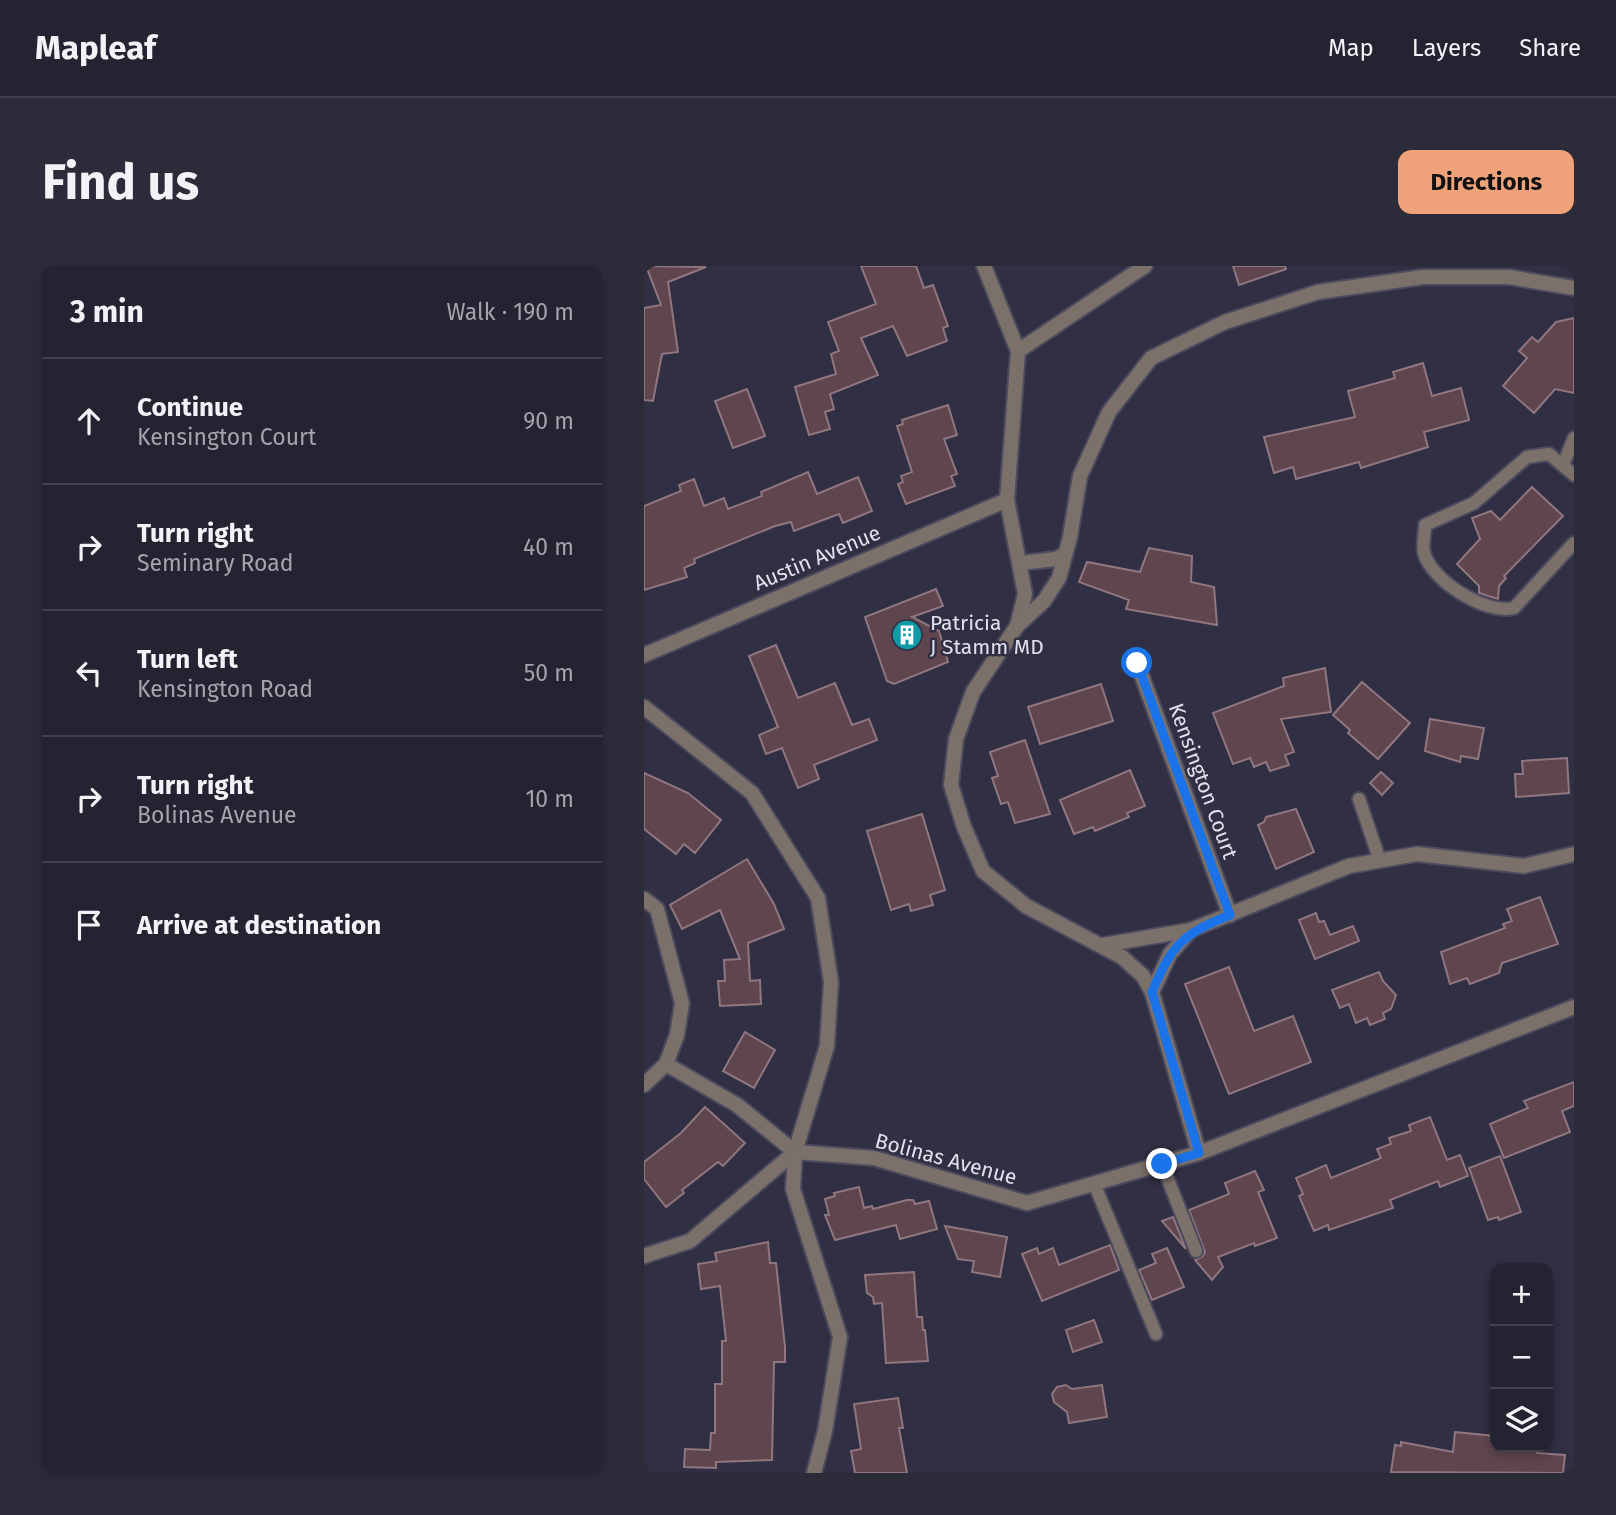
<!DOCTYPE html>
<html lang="en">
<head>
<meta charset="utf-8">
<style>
	:root { --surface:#242332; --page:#2c2b3a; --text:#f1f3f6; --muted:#a3a4ac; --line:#41404d; --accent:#f0a27a }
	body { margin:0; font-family:"Fira Sans",sans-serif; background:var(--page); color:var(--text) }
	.controls { position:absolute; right:21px; bottom:21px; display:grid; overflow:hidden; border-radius:14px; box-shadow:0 4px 10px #0003 }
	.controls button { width:63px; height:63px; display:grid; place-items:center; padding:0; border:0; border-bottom:2px solid var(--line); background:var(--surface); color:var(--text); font:35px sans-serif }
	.stop { position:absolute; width:21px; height:21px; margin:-16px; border:5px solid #1a73e8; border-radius:50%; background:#fff }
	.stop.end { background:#1a73e8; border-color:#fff; box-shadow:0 2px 7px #0008 }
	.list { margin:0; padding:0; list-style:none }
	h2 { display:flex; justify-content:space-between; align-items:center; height:91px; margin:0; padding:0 28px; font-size:30px }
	h2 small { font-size:23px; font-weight:400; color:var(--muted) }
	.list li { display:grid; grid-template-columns:46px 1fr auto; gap:21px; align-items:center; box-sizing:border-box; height:126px; padding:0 28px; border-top:2px solid var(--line) }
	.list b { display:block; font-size:26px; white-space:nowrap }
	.list p { margin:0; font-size:23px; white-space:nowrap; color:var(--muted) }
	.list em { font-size:23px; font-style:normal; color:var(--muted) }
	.icon { flex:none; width:38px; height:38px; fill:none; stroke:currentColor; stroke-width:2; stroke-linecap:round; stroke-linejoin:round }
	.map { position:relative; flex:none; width:930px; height:1207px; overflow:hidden; border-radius:14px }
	header { display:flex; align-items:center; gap:42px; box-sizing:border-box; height:98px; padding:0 35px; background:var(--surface); border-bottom:2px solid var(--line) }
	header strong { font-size:33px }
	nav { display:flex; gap:38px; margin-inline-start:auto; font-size:24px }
	.intro { display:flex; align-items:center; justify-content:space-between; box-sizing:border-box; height:168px; padding:0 42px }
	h1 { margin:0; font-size:49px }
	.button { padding:18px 32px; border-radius:14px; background:var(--accent); color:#111; font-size:24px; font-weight:700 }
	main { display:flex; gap:42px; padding:0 42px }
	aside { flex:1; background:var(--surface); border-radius:14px; box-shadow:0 4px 10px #0003 }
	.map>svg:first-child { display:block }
	.building { fill:#5e454e; stroke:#90767f; stroke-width:2 }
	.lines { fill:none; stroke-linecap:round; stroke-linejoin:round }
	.service-casing { stroke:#4c4b5e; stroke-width:16 }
	.minor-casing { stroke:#4c4b5e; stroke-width:18 }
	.tertiary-casing { stroke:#4c4b5e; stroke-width:18 }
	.service { stroke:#7c706b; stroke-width:12 }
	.minor { stroke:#7c706b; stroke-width:14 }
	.tertiary { stroke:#7c706b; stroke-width:14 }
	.route { stroke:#1a73e8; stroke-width:9 }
	.labels { text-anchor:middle; stroke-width:5; stroke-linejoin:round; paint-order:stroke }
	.street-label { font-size:21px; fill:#e1e1ee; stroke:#302f43 }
	.poi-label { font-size:21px; fill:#e1e1ee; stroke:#302f43; text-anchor:start }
</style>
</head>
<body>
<header>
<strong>Mapleaf</strong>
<nav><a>Map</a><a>Layers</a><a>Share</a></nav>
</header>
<div class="intro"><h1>Find us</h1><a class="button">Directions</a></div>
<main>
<aside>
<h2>3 min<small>Walk · 190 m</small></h2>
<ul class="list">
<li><svg class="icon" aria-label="ahead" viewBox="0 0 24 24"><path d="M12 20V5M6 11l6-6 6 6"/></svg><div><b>Continue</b><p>Kensington Court</p></div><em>90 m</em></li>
<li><svg class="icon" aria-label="right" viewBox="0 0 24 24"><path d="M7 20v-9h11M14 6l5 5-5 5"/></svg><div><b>Turn right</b><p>Seminary Road</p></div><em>40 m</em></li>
<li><svg class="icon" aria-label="left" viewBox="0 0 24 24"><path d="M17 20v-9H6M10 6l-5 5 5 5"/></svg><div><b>Turn left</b><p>Kensington Road</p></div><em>50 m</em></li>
<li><svg class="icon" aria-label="right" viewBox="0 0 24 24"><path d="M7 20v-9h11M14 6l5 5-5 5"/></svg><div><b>Turn right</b><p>Bolinas Avenue</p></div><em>10 m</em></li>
<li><svg class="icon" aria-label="arrive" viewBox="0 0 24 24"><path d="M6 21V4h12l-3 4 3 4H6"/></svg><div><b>Arrive at destination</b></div></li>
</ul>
</aside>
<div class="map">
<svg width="930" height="1207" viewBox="0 0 930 1207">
	<rect width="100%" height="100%" fill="#302f43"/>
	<g class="building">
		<polygon points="2,0 62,1 24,16 34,86 18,88 9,135 0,134 0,42 17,39"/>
		<polygon points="217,0 272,0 280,22 289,19 304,60 299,62 303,75 263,90 249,60 217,72 234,109 186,128 190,143 181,146 186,163 165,169 151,121 192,108 187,88 195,85 184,56 232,38"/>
		<polygon points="589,0 641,0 642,3 595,19"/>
		<polygon points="930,52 930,127 911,123 890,147 859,120 883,92 875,85 888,71 894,76 912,56"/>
		<polygon points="779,97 788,130 817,122 825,154 780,166 784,181 736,196 717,202 715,196 652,213 649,201 630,207 620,171 711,151 704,125 751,112 749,106"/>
		<polygon points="103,123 121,170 89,182 71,135"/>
		<polygon points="304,139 313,169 300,173 313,208 307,210 311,220 262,238 254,218 259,216 257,210 268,206 253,160 259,158 258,154"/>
		<polygon points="164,206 173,228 214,211 228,245 199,257 195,248 150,265 147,256 131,260 50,293 51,297 40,302 43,311 0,324 0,240 37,225 35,219 50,213 60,240 80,232 84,243 118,230 117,226"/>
		<polygon points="888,221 919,250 860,310 862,312 855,320 854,333 835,327 835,320 813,298 836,273 828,252 847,245 856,254"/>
		<polygon points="505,282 548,290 547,316 570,321 573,359 482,343 485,334 435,316 443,296 496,306"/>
		<polygon points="292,323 299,340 268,351 295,365 304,396 250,418 243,415 221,351"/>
		<polygon points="132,379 154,432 191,417 208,459 225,453 233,474 170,499 175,513 154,522 138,482 122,488 115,469 134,461 105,390"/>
		<polygon points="681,402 687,446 637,453 650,486 641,489 645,499 626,505 622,496 610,501 606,492 589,498 569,447 640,420 639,412"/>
		<polygon points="718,416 766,457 734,493 704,467 706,464 689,449"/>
		<polygon points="457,418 469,455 396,478 384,441"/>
		<polygon points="786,453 840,462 834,493 817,490 816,496 781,485"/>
		<polygon points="381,474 406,548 371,557 364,536 357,538 348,512 354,510 346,486"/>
		<polygon points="923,492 925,527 872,531 871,508 879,508 878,495"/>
		<polygon points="486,504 501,540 483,547 485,551 451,565 449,561 430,568 416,534"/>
		<polygon points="737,506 749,517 738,529 726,517"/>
		<polygon points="0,507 44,527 77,554 51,587 40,578 32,588 0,563"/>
		<polygon points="652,543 670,586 632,603 614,559 620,556 622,551"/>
		<polygon points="278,548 301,624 286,629 289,639 267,645 265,638 247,644 223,565"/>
		<polygon points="103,593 130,638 140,663 104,677 106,715 116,714 117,738 76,740 74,715 81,715 80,694 96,693 76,644 38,663 26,639"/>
		<polygon points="896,631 914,678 858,697 855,707 826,718 823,712 806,718 797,686 861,662 859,658 868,655 863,643"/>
		<polygon points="672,647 675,656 680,655 686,669 709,660 715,675 671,693 655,654"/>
		<polygon points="585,701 610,765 649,750 667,796 585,828 541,718"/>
		<polygon points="735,706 739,715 752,729 747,743 739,747 741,753 726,759 723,752 712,757 705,738 696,742 688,724"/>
		<polygon points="101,766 131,784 110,822 79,805"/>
		<polygon points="930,816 930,840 918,845 926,866 860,892 846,858 884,842 880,835"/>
		<polygon points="61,841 101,877 79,900 74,896 38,924 40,927 22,941 0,913 0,896 37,867"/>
		<polygon points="786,851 803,894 816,889 824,910 796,921 794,915 746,934 749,942 685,964 684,959 670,965 655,930 659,928 652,912 682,899 687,912 737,892 733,883 747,878 745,872 767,865 765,859"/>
		<polygon points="856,890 877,946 855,954 854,951 844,954 825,902"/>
		<polygon points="611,905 620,924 614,926 633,972 611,980 610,977 574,991 579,1001 568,1014 551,994 558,991 561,986 545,944 585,928 581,917"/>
		<polygon points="215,921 220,942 228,940 229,943 263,934 269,934 271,938 285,935 293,963 256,973 252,959 191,974 181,949 185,949 181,933 191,930 190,927"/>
		<polygon points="529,951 542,983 518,955"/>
		<polygon points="301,960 363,971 356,1011 328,1006 330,995 314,993"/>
		<polygon points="124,976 126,997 132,997 141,1081 141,1096 130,1096 128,1194 72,1196 72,1202 40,1201 41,1183 66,1184 67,1167 71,1167 71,1118 78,1118 78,1075 82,1075 76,1020 57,1023 54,998 73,995 71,987"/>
		<polygon points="466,979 475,1004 398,1035 378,988 393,982 395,988 409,982 415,999"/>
		<polygon points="523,982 540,1021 508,1034 495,1004 512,997 508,988"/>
		<polygon points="270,1006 273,1051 278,1051 279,1064 281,1064 284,1095 242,1097 238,1037 230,1038 229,1031 223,1027 221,1009"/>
		<polygon points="450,1054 458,1076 429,1086 422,1064"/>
		<polygon points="422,1119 428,1123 458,1119 463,1151 425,1157 423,1146 410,1136 408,1128 413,1121"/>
		<polygon points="254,1132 259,1162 255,1162 263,1207 211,1207 207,1185 217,1183 210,1138"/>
		<polygon points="811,1166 851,1170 851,1181 894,1181 893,1187 921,1189 919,1207 747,1206 751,1179 757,1180 757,1176 809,1186"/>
	</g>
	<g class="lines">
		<g class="service-casing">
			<g id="service">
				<polyline points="919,199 930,172"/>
				<path d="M 930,209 L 905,188 L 883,191 L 830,237 L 781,259 C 781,267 778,280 780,287 C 788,315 842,349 870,342 L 930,277"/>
				<polyline points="715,533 736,595"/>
				<polyline points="518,898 552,985"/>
				<polyline points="450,917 512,1068"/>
			</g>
		</g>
		<g class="minor-casing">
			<g id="minor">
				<polyline points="340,0 374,85 363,234 381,328 373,360 329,426 312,473 307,519 320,561 339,605 382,640 478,691 499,710 508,726 555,887"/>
				<polyline points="374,85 501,0"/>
				<polyline points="377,297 412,293 421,288"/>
				<polyline points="373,360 400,335 415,312 426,271 436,210 465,146 507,92 581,56 674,26 779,11 865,11 930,22"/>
				<polyline points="0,389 363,234"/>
				<polyline points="493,397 586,649"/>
				<polyline points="0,441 108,527 174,632 187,716 183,780 151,886"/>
				<polyline points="0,633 13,643 38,737 33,769 22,798"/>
				<polyline points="459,679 547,664 705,600 773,588 880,600 930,588"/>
				<polyline points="508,726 526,688 547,664"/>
				<polyline points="0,819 22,798 93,839 151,886"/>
				<polyline points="0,990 46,975 151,886"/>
			</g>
		</g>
		<g class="tertiary-casing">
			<polyline id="tertiary" points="170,1207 181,1165 196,1071 149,923 151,886 230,892 383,937 555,887 930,741"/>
		</g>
		<use href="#service" class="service"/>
		<use href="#minor" class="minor"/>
		<use href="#tertiary" class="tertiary"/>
	</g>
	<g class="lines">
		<path class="route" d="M 493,397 L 586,649 C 539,668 528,678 508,726 L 555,887 L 518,898"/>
	</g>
	<defs>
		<g id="building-disc" transform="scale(1.575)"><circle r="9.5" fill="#0f9aa8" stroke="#302f43"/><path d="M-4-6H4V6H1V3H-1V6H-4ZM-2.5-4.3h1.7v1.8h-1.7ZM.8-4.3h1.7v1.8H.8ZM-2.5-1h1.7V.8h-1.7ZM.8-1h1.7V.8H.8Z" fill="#fff"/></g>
	</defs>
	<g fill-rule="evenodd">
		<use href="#building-disc" x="263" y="369"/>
	</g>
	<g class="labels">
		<g class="street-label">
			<text transform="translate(173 292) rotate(-23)" y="7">Austin Avenue</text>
			<text transform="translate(559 515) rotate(70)" y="7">Kensington Court</text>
			<text transform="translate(302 893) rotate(15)" y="7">Bolinas Avenue</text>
		</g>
		<g class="poi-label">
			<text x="286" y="364">Patricia<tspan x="286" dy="24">J Stamm MD</tspan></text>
		</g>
	</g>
</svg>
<div class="controls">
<button>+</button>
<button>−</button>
<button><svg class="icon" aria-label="layers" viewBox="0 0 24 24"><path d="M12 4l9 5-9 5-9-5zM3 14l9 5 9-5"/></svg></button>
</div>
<div class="stop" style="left:493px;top:397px"></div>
<div class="stop end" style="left:518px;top:898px"></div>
</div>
</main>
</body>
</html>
